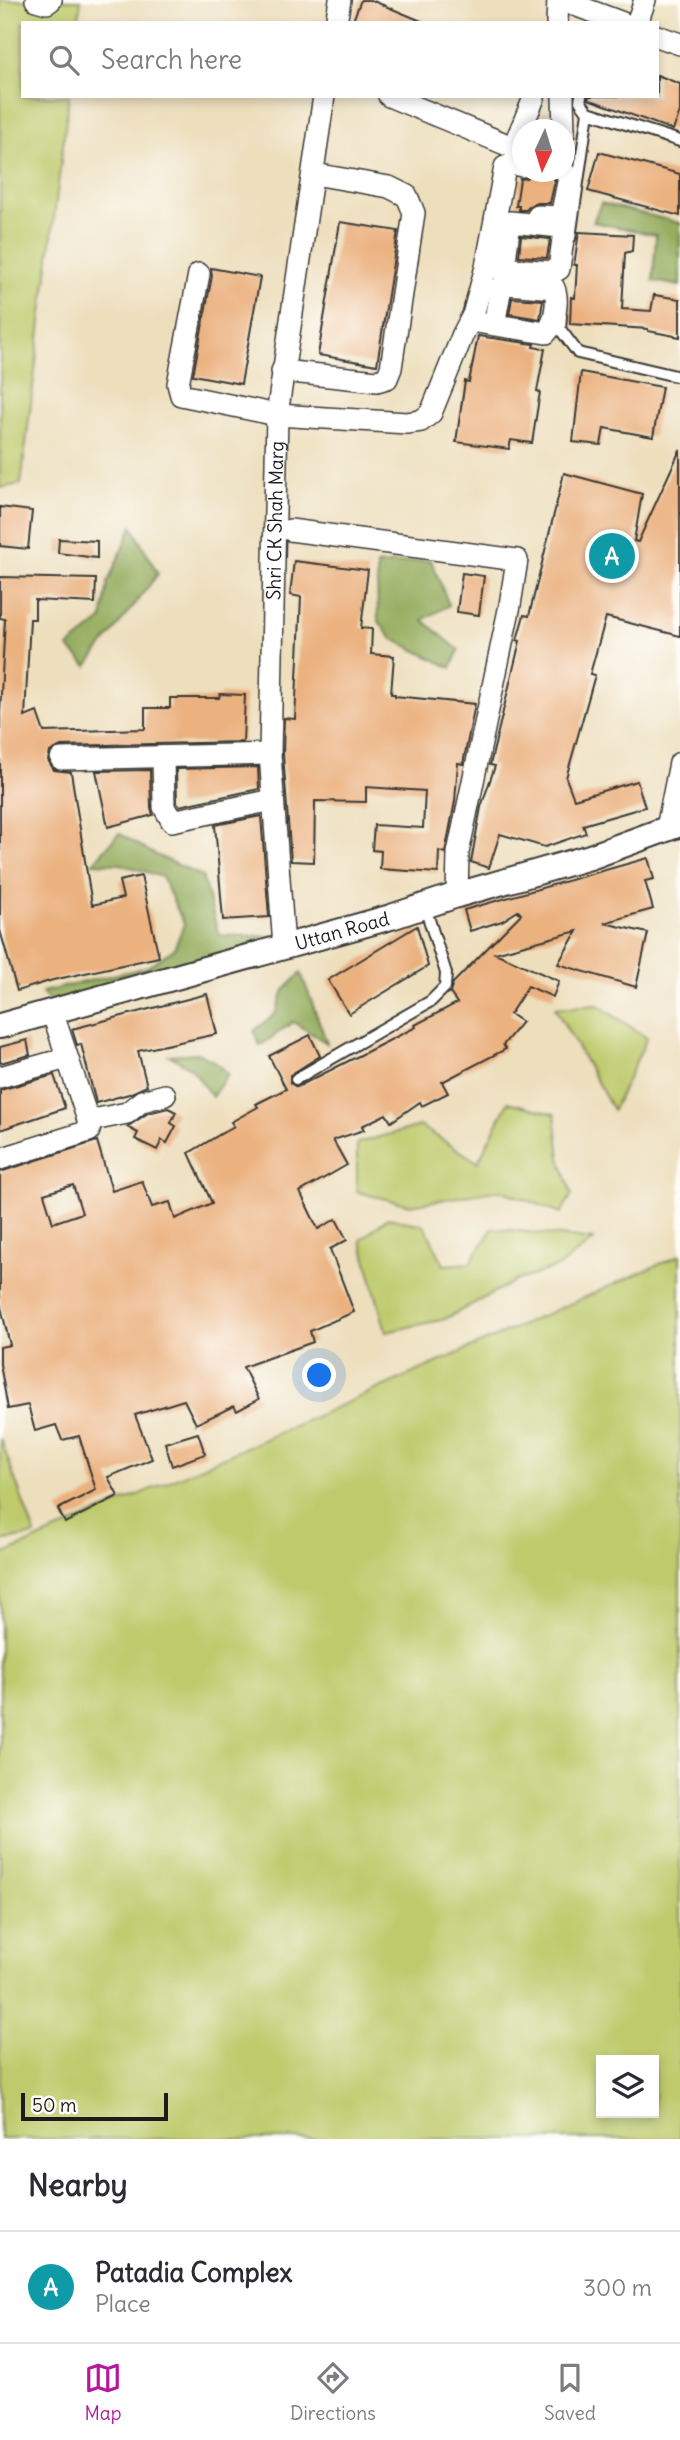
<!DOCTYPE html>
<html lang="en">
<head>
<meta charset="utf-8">
<style>
	:root { --surface:#fff; --page:#f7f7f7; --text:#2b2b33; --muted:#7c7c81; --line:#e1e1e2; --accent:#b5179e }
	body { margin:0; font-family:Delius,sans-serif; background:var(--page); color:var(--text) }
	.controls { position:absolute; right:21px; bottom:21px; display:grid; overflow:hidden; border-radius:0px; box-shadow:0 4px 10px #0003 }
	.controls button { width:63px; height:63px; display:grid; place-items:center; padding:0; border:0; border-bottom:2px solid var(--line); background:var(--surface); color:var(--text); font:35px sans-serif }
	.compass { position:absolute; left:512px; top:119px; width:63px; height:63px; border-radius:50%; background:var(--surface); box-shadow:0 4px 10px #0003; rotate:184deg }
	.scale { position:absolute; left:21px; bottom:18px; width:147px; box-sizing:border-box; padding-left:7px; border:4px solid #1c1c1c; border-top:0; font-size:19px; line-height:24px; white-space:nowrap; color:#1c1c1c; -webkit-text-stroke:5px #fdfcf7; paint-order:stroke }
	.you { position:absolute; left:320px; top:1376px; width:24px; height:24px; margin:-18px; border:5px solid #fff; border-radius:50%; background:#1a73e8; box-shadow:0 0 0 10px #1a73e833 }
	.badge { display:grid; place-items:center; width:46px; height:46px; border-radius:50%; background:var(--accent); color:#fff; font-size:23px; font-weight:700 }
	.pin { position:absolute; translate:-50% -50%; border:4px solid #fff; box-shadow:0 2px 7px #0006 }
	.list { margin:0; padding:0; list-style:none }
	h2 { display:flex; justify-content:space-between; align-items:center; height:91px; margin:0; padding:0 28px; font-size:30px }
	h2 small { font-size:23px; font-weight:400; color:var(--muted) }
	.list li { display:grid; grid-template-columns:46px 1fr auto; gap:21px; align-items:center; box-sizing:border-box; height:112px; padding:0 28px; border-top:2px solid var(--line) }
	.list b { display:block; font-size:26px; white-space:nowrap }
	.list p { margin:0; font-size:23px; white-space:nowrap; color:var(--muted) }
	.list em { font-size:23px; font-style:normal; color:var(--muted) }
	.icon { flex:none; width:38px; height:38px; fill:none; stroke:currentColor; stroke-width:2; stroke-linecap:round; stroke-linejoin:round }
	.map { position:relative; flex:none; width:680px; height:2139px; overflow:hidden }
	.search { position:absolute; background:var(--surface); box-shadow:0 4px 10px #0003; left:21px; right:21px; top:21px; height:77px; display:flex; align-items:center; gap:18px; box-sizing:border-box; padding:0 24px; border-radius:0px; color:var(--muted); font-size:26px }
	.sheet { height:203px; background:var(--surface) }
	nav { display:flex; justify-content:space-around; align-items:center; box-sizing:border-box; height:98px; border-top:2px solid var(--line); background:var(--surface); font-size:19px; color:var(--muted) }
	nav a { display:grid; justify-items:center; gap:4px }
	nav .on { color:var(--accent) }
	.map>svg:first-child { display:block }
	.green { fill:#beca6c; stroke:#6d7344; stroke-width:2; fill-rule:evenodd }
	.forest { fill:#96ae60; stroke:#59653e; stroke-width:2 }
	.building { fill:#ebb17f; fill-rule:evenodd }
	.lines { fill:none; stroke-linecap:round; stroke-linejoin:round }
	.service-casing { stroke:#3b3934; stroke-width:14 }
	.minor-casing { stroke:#3b3934; stroke-width:24 }
	.tertiary-casing { stroke:#3b3934; stroke-width:28 }
	.service { stroke:#fff; stroke-width:10 }
	.minor { stroke:#fff; stroke-width:21 }
	.tertiary { stroke:#fff; stroke-width:24 }
	.labels { text-anchor:middle; stroke-width:5; stroke-linejoin:round; paint-order:stroke }
	.street-label { font-size:19px; fill:#1c1c1c; stroke:#fdfcf7 }
</style>
</head>
<body>
<div class="map">
<svg width="680" height="2139" viewBox="0 0 680 2139">
	<rect width="100%" height="100%" fill="#fdfcf7"/>
	<filter id="ink" filterUnits="userSpaceOnUse"><feTurbulence type="fractalNoise" baseFrequency=".0143" numOctaves="2"/><feDisplacementMap in="SourceGraphic" scale="14" xChannelSelector="R" yChannelSelector="G"/><feConvolveMatrix kernelMatrix="1 2 1 2 8 2 1 2 1" color-interpolation-filters="sRGB"/></filter>
	<filter id="wash" filterUnits="userSpaceOnUse"><feTurbulence type="fractalNoise" baseFrequency=".00686" numOctaves="4" result="noise"/><feDisplacementMap in="SourceGraphic" scale="28" xChannelSelector="R" yChannelSelector="G"/><feGaussianBlur stdDeviation="1.57" result="paint"/><feColorMatrix in="noise" values="0 0 0 0 0 0 0 0 0 0 0 0 0 0 0 0 0 1.4 0 .05"/><feComposite in="paint" operator="in"/></filter>
	<g filter="url(#wash)">
		<rect width="100%" height="100%" fill="#eddebc"/>
		<g class="green">
			<polygon points="0,0 81,0 78,23 23,23 23,96 69,96 21,484 0,488"/>
			<polygon points="598,1005 647,1038 613,1110 555,1008"/>
			<polygon points="508,1102 555,1114 560,1158 572,1194 561,1213 500,1190 410,1205 357,1192 357,1143 420,1126 478,1162"/>
			<polygon points="387,1218 424,1225 444,1265 470,1263 493,1228 594,1240 558,1267 515,1281 445,1319 386,1332 361,1240"/>
			<path d="M 680,1255 L 680,2139 L 0,2139 L 0,1556 ZM 601,2060 L 654,2060 L 654,2113 L 601,2113 Z"/>
			<polygon points="0,1439 1,1440 35,1535 0,1541"/>
		</g>
		<g class="forest">
			<polygon points="601,203 680,223 680,286 653,281 656,235 593,222"/>
			<polygon points="132,526 158,574 87,666 68,647 102,620 108,582"/>
			<polygon points="431,560 449,605 423,620 459,650 451,668 391,638 378,620 377,565"/>
			<polygon points="119,833 154,854 202,876 219,935 283,937 52,1005 42,992 147,967 174,949 184,924 162,877 121,864 93,863"/>
			<polygon points="301,973 327,1043 293,1022 260,1046 254,1031 275,1014 284,990"/>
			<polygon points="197,1053 214,1061 228,1074 212,1097 192,1069 169,1055"/>
		</g>
		<g id="blocks">
			<g class="building">
				<polygon points="361,0 371,0 426,23 352,23"/>
				<polygon points="657,75 680,84 680,112 673,130 588,99 589,96 657,96"/>
				<polygon points="599,152 680,174 680,216 588,191"/>
				<polygon points="533,172 552,175 555,181 550,203 538,203 531,205 526,210 519,210 519,206 516,206 520,179 526,178"/>
				<polygon points="340,222 398,231 377,365 318,355"/>
				<polygon points="579,232 633,235 632,251 625,253 622,309 651,311 654,295 680,299 680,337 648,331 648,329 570,324 571,297 575,298 577,265 574,265"/>
				<polygon points="521,236 550,239 547,258 519,256"/>
				<polygon points="211,268 260,277 241,384 193,375 212,276"/>
				<polygon points="512,298 543,300 540,319 509,314"/>
				<polygon points="478,336 534,344 533,347 545,349 537,391 540,392 532,443 511,440 509,449 456,442 465,381 469,382"/>
				<polygon points="581,372 662,387 653,437 604,428 601,445 573,442"/>
				<polygon points="680,450 680,636 606,617 590,674 595,675 566,778 574,799 637,781 645,807 583,825 586,833 545,847 500,834 489,868 471,862 481,807 495,766 490,765 520,641 517,640 524,615 529,616 564,473 642,494 634,541 638,542"/>
				<polygon points="0,507 32,511 28,549 0,546"/>
				<polygon points="59,539 97,541 97,558 58,553"/>
				<polygon points="294,561 368,570 361,628 372,629 371,654 394,656 391,694 395,694 395,696 475,704 463,764 458,763 455,801 445,853 439,851 438,873 380,869 381,851 372,850 374,825 423,828 425,791 366,787 366,802 315,801 314,862 291,861 283,754 284,718 295,719 301,597 290,595"/>
				<polygon points="462,573 484,576 479,615 457,612"/>
				<polygon points="0,577 96,579 95,603 35,600 35,619 30,619 25,717 37,712 44,732 145,729 145,708 170,708 170,698 219,698 220,694 245,695 243,742 61,746 50,752 48,760 54,770 71,772 92,905 123,898 119,881 141,876 159,957 53,980 17,991 0,930 0,713 5,619 0,618"/>
				<polygon points="258,767 259,789 179,806 177,803 176,769"/>
				<polygon points="150,770 151,807 153,815 108,827 96,771"/>
				<polygon points="261,816 269,917 223,920 215,825"/>
				<path d="M 648,858 L 654,879 L 645,881 L 653,909 L 604,923 L 648,933 L 636,987 L 558,964 L 577,931 L 495,953 L 559,981 L 553,997 L 528,986 L 510,1014 L 522,1022 L 503,1045 L 506,1049 L 442,1082 L 448,1093 L 422,1106 L 420,1102 L 391,1122 L 386,1114 L 362,1126 L 364,1130 L 333,1140 L 347,1165 L 300,1192 L 318,1229 L 336,1219 L 347,1240 L 330,1249 L 354,1312 L 310,1331 L 313,1342 L 243,1367 L 259,1399 L 237,1411 L 234,1406 L 196,1424 L 184,1400 L 135,1415 L 152,1459 L 108,1477 L 118,1496 L 65,1523 L 58,1509 L 96,1490 L 79,1436 L 62,1440 L 56,1425 L 35,1431 L 28,1405 L 8,1409 L 0,1364 L 0,1347 L 10,1345 L 0,1303 L 0,1172 L 97,1141 L 112,1191 L 142,1181 L 152,1207 L 170,1202 L 175,1219 L 212,1203 L 189,1153 L 234,1126 L 231,1122 L 258,1107 L 256,1104 L 286,1089 L 269,1056 L 310,1035 L 320,1056 L 290,1075 L 290,1083 L 297,1087 L 416,1027 L 415,1025 L 457,1003 L 450,993 L 453,983 L 521,914 L 518,911 L 502,921 L 470,931 L 464,910 ZM 73,1185 L 82,1213 L 53,1223 L 44,1194 Z"/>
				<polygon points="417,926 428,966 349,1014 328,980"/>
				<polygon points="207,994 217,1034 138,1051 147,1086 129,1094 96,1103 81,1044 77,1045 72,1029"/>
				<polygon points="27,1040 30,1055 0,1063 0,1047"/>
				<polygon points="54,1075 65,1108 0,1130 0,1090"/>
				<polygon points="168,1108 176,1112 171,1123 176,1126 167,1143 162,1140 157,1150 135,1139 138,1133 127,1127 148,1113"/>
				<polygon points="198,1433 205,1454 172,1466 165,1443"/>
			</g>
		</g>
	</g>
	<g filter="url(#ink)">
		<use href="#blocks" fill-opacity="0" stroke="#3b3934" stroke-width="2"/>
		<g class="lines">
			<g class="service-casing">
				<g id="service">
					<polyline points="588,112 680,141"/>
					<polyline points="570,238 588,112 580,101 581,96"/>
					<polyline points="561,316 560,329 578,353 680,377"/>
					<polyline points="296,1079 431,1001 445,987 446,973 425,907"/>
				</g>
			</g>
			<g class="minor-casing">
				<g id="minor">
					<polyline points="36,0 47,3 51,0"/>
					<polyline points="561,0 623,23"/>
					<polyline points="336,23 340,0"/>
					<polyline points="557,23 558,0"/>
					<polyline points="637,23 645,0"/>
					<polyline points="657,36 680,44"/>
					<polyline points="389,96 522,151"/>
					<polyline points="563,96 564,133"/>
					<polyline points="513,148 534,98"/>
					<polyline points="538,216 561,217 569,177 564,171"/>
					<polyline points="486,267 554,272 559,269 564,231 561,227 510,222 504,268"/>
					<polyline points="199,274 178,384 181,395 277,415 407,423 421,421 431,413 463,334 473,315 486,267 505,167 514,164 522,166"/>
					<path d="M 470,321 L 546,333 C 555,324 559,300 554,288 L 507,284 L 501,287 L 494,325"/>
					<polyline points="282,371 377,381 387,378 391,368 414,213 407,196 389,187 314,174"/>
					<polyline points="290,530 517,560 510,605 458,853 457,895"/>
					<polyline points="163,757 164,807 172,821 273,800"/>
					<polyline points="61,759 270,754"/>
					<polyline points="667,828 680,763"/>
					<path id="s1" d="M 284,947 L 270,754 L 277,415 L 324,96"/>
					<polyline points="0,1077 67,1058"/>
					<polyline points="88,1121 127,1113 142,1101 165,1095"/>
					<polyline points="0,1159 89,1131 90,1126 52,1011"/>
				</g>
			</g>
			<g class="tertiary-casing">
				<g id="tertiary">
					<path id="s2" d="M 0,1026 L 391,917 L 457,895 L 590,857 L 680,824"/>
				</g>
			</g>
			<use href="#service" class="service"/>
			<use href="#minor" class="minor"/>
			<use href="#tertiary" class="tertiary"/>
		</g>
	</g>
	<g class="labels">
		<g class="street-label">
			<text dy="7" stroke="none"><textPath href="#s1" startOffset="427">Shri CK Shah Marg</textPath></text>
			<text dy="7" stroke="none"><textPath href="#s2" startOffset="355">Uttan Road</textPath></text>
		</g>
	</g>
</svg>
<div class="controls">
<button><svg class="icon" aria-label="layers" viewBox="0 0 24 24"><path d="M12 4l9 5-9 5-9-5zM3 14l9 5 9-5"/></svg></button>
</div>
<svg class="compass" viewBox="-18 -18 36 36"><path d="M0-13l5 13h-10z" fill="#e53935"/><path d="M0 13l5-13h-10z" fill="#7c7c81"/></svg>
<div class="scale">50 m</div>
<div class="you"></div>
<div class="pin badge" style="left:612px;top:556px;background:#0f9aa8">A</div>
<div class="search"><svg class="icon" aria-label="search" viewBox="0 0 24 24"><circle cx="10" cy="10" r="6"/><path d="M15 15l6 6"/></svg>Search here</div>
</div>
<section class="sheet">
<h2>Nearby<small></small></h2>
<ul class="list">
<li><span class="badge" style="background:#0f9aa8">A</span><div><b>Patadia Complex</b><p>Place</p></div><em>300 m</em></li>
</ul>
</section>
<nav>
<a class="on"><svg class="icon" aria-label="map" viewBox="0 0 24 24"><path d="M3 6l6-2 6 2 6-2v14l-6 2-6-2-6 2zM9 4v14M15 6v14"/></svg>Map</a>
<a><svg class="icon" aria-label="directions" viewBox="0 0 24 24"><path d="M12 3l9 9-9 9-9-9zM9 14v-3h6M13 9l2 2-2 2"/></svg>Directions</a>
<a><svg class="icon" aria-label="saved" viewBox="0 0 24 24"><path d="M7 4h10v16l-5-4-5 4z"/></svg>Saved</a>
</nav>
</body>
</html>
